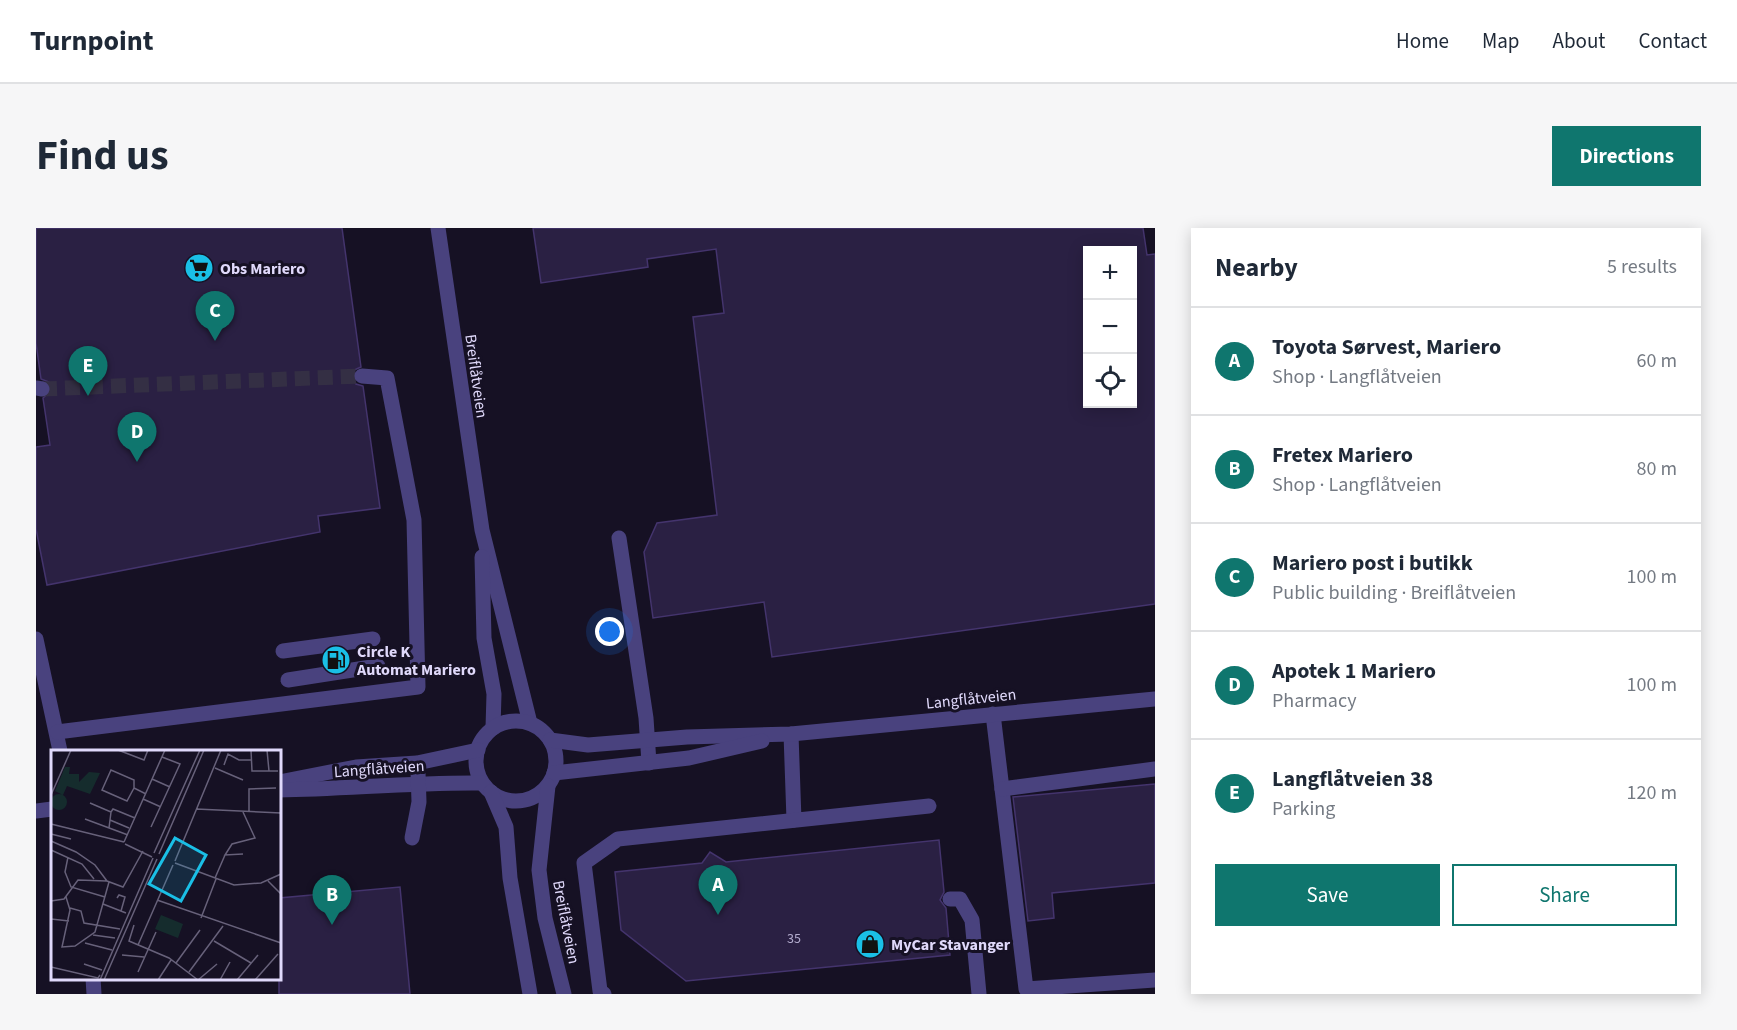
<!DOCTYPE html>
<html lang="en">
<head>
<meta charset="utf-8">
<style>
	:root { --surface:#fff; --page:#f6f6f7; --text:#1f2937; --muted:#747a83; --line:#e0e1e3; --accent:#0f766e }
	body { margin:0; font-family:"Source Sans 3",sans-serif; background:var(--page); color:var(--text) }
	.controls { position:absolute; right:18px; top:18px; display:grid; overflow:hidden; border-radius:0px; box-shadow:0 3px 15px #0003 }
	.controls button { width:54px; height:54px; display:grid; place-items:center; padding:0; border:0; border-bottom:2px solid var(--line); background:var(--surface); color:var(--text); font:30px sans-serif }
	.you { position:absolute; left:574px; top:404px; width:21px; height:21px; margin:-15px; border:4px solid #fff; border-radius:50%; background:#1a73e8; box-shadow:0 0 0 9px #1a73e833 }
	.badge { display:grid; place-items:center; width:39px; height:39px; border-radius:50%; background:var(--accent); color:#fff; font-size:20px; font-weight:700 }
	.pin { position:absolute; translate:-50% -50px; filter:drop-shadow(0 2px 3px #0008) }
	.pin::after { content:''; position:absolute; top:32px; width:21px; height:18px; background:inherit; clip-path:polygon(0 0,100% 0,50% 100%) }
	.list { margin:0; padding:0; list-style:none }
	h2 { display:flex; justify-content:space-between; align-items:center; height:78px; margin:0; padding:0 24px; font-size:26px }
	h2 small { font-size:20px; font-weight:400; color:var(--muted) }
	.list li { display:grid; grid-template-columns:39px 1fr auto; gap:18px; align-items:center; box-sizing:border-box; height:108px; padding:0 24px; border-top:2px solid var(--line) }
	.list b { display:block; font-size:22px; white-space:nowrap }
	.list p { margin:0; font-size:20px; white-space:nowrap; color:var(--muted) }
	.list em { font-size:20px; font-style:normal; color:var(--muted) }
	.actions { display:flex; gap:12px; padding:18px 24px }
	.actions a { flex:1; padding:14px 0; border:2px solid var(--accent); border-radius:0px; text-align:center; font-size:21px; color:var(--accent) }
	.actions .main { background:var(--accent); color:#fff }
	.icon { flex:none; width:33px; height:33px; fill:none; stroke:currentColor; stroke-width:2; stroke-linecap:round; stroke-linejoin:round }
	.map { position:relative; flex:none; width:1119px; height:766px; overflow:hidden; border-radius:0px }
	header { display:flex; align-items:center; gap:36px; box-sizing:border-box; height:84px; padding:0 30px; background:var(--surface); border-bottom:2px solid var(--line) }
	header strong { font-size:28px }
	nav { display:flex; gap:33px; margin-inline-start:auto; font-size:21px }
	.intro { display:flex; align-items:center; justify-content:space-between; box-sizing:border-box; height:144px; padding:0 36px }
	h1 { margin:0; font-size:42px }
	.button { padding:15px 27px; border-radius:0px; background:var(--accent); color:#fff; font-size:21px; font-weight:700 }
	main { display:flex; gap:36px; padding:0 36px }
	aside { flex:1; background:var(--surface); border-radius:0px; box-shadow:0 3px 15px #0003 }
	.map>svg:first-child { display:block }
	.building { fill:#2a2043; stroke:#44346d; stroke-width:1.5; fill-rule:evenodd }
	.lines { fill:none; stroke-linecap:round; stroke-linejoin:round }
	.minor-tunnel { stroke:#342f44; stroke-width:15; stroke-dasharray:15 8; stroke-linecap:butt }
	.minor { stroke:#49427e; stroke-width:15 }
	.labels { text-anchor:middle; stroke-width:6; stroke-linejoin:round; paint-order:stroke }
	.number-label { font-size:14px; fill:#b2abcd }
	.poi-label { font-size:16px; font-weight:bold; fill:#e0d9fb; stroke:#161124; text-anchor:start }
	.street-label { font-size:16px; fill:#e0d9fb; stroke:#161124 }
	.inset-road { fill:none; stroke:#67617a; stroke-width:1.5 }
	.view { fill:#1abfe6; fill-opacity:0.15; stroke:#1abfe6; stroke-width:3 }
	.inset-edge { fill:none; stroke:#e0d9fb; stroke-width:3 }
</style>
</head>
<body>
<header>
<strong>Turnpoint</strong>
<nav><a>Home</a><a>Map</a><a>About</a><a>Contact</a></nav>
</header>
<div class="intro"><h1>Find us</h1><a class="button">Directions</a></div>
<main>
<div class="map">
<svg width="1119" height="766" viewBox="0 0 1119 766">
	<rect width="100%" height="100%" fill="#161124"/>
	<g class="building">
		<polygon points="0,0 306,0 325,139 318,142 316,148 320,156 327,158 344,280 282,288 284,304 11,357 0,301 0,219 14,217 7,170 16,162 13,154 5,151 0,115"/>
		<path d="M 497,0 L 1107,0 L 1111,27 L 1119,26 L 1119,376 L 736,429 L 728,374 L 617,390 L 608,324 L 621,295 L 681,287 L 657,89 L 688,85 L 680,21 L 611,31 L 612,39 L 505,55 ZM 1052,22 L 1096,22 L 1096,176 L 1052,176 Z"/>
		<polygon points="1119,556 1119,655 1016,665 1018,690 992,693 977,569"/>
		<polygon points="903,612 908,664 904,672 910,680 914,727 650,753 585,702 579,644 666,635 674,624 690,634"/>
		<polygon points="364,659 374,766 243,766 243,670"/>
	</g>
	<g class="lines">
		<polyline class="minor-tunnel" points="6,161 326,148"/>
		<g class="minor">
			<polyline points="402,0 446,302 494,495"/>
			<polyline points="0,160 6,161"/>
			<polyline points="583,310 610,490 613,535"/>
			<polyline points="446,329 448,410 458,466 457,500"/>
			<polyline points="0,411 24,523"/>
			<polyline points="247,423 337,411"/>
			<polyline points="252,452 342,438"/>
			<polyline points="957,486 990,761 1119,752"/>
			<circle cx="480" cy="533" r="40"/>
			<polyline points="21,504 382,459 378,292 351,150 326,148"/>
			<polyline points="755,506 758,592"/>
			<polyline points="514,512 552,517 651,509 755,506 1119,471"/>
			<polyline points="518,545 653,530 726,513"/>
			<polyline points="243,554 320,539 381,535 442,522"/>
			<polyline points="512,558 503,642 509,690 528,766"/>
			<polyline points="966,561 1119,541"/>
			<path d="M 243,562 C 311,561 378,554 446,555"/>
			<polyline points="455,564 470,599 474,650 494,766"/>
			<polyline points="0,583 16,581"/>
			<polyline points="376,610 383,574 382,544"/>
			<polyline points="914,671 924,671 936,692 943,766"/>
			<polyline points="57,750 58,766"/>
			<polyline points="568,766 564,763 548,635 582,611 893,578"/>
		</g>
	</g>
	<defs>
		<g id="supermarket-disc" transform="scale(1.5)"><circle r="9.5" fill="#1abfe6" stroke="#161124"/><path d="M-6-5.5h2.5l.6 2H6L4.5 2H-2.5L-4.4-4H-6ZM-1.5 3.2a1.3 1.3 0 1 0 .1 0ZM3 3.2a1.3 1.3 0 1 0 .1 0Z" fill="#111"/></g>
		<g id="fuel-disc" transform="scale(1.5)"><circle r="9.5" fill="#1abfe6" stroke="#161124"/><path d="M-5.5-6h7V0h2V4h1.3V-2.5L3-4.5l.8-.8L6-3V5H2.5V1h-1V6h-7ZM-4.2-4.7v3.2H.2V-4.7Z" fill="#111"/></g>
		<g id="shop-disc" transform="scale(1.5)"><circle r="9.5" fill="#1abfe6" stroke="#161124"/><path d="M-5-2.5h2.3a2.7 3.5 0 0 1 5.4 0H5L5.5 6h-11ZM-1.5-2.5h3a1.5 2.3 0 0 0-3 0Z" fill="#111"/></g>
	</defs>
	<g fill-rule="evenodd">
		<use href="#supermarket-disc" x="163" y="40"/>
		<use href="#fuel-disc" x="300" y="432"/>
		<use href="#shop-disc" x="834" y="716"/>
	</g>
	<g class="labels">
		<g class="number-label">
			<text x="758" y="715">35</text>
		</g>
		<g class="poi-label">
			<text x="184" y="46">Obs Mariero</text>
			<text x="321" y="429">Circle K<tspan x="321" dy="18">Automat Mariero</tspan></text>
			<text x="855" y="722">MyCar Stavanger</text>
		</g>
		<g class="street-label">
			<text transform="translate(441 148) rotate(82)" y="6">Breiflåtveien</text>
			<text transform="translate(935 470) rotate(-6)" y="6">Langflåtveien</text>
			<text transform="translate(343 540) rotate(-4)" y="6">Langflåtveien</text>
			<text transform="translate(531 694) rotate(79)" y="6">Breiflåtveien</text>
		</g>
	</g>
	<g transform="translate(15 522)">
		<rect width="230" height="230" fill="#161124"/>
		<path d="M 14,17 L 19,17 L 18,24 L 28,24 L 28,32 L 38,22 L 49,23 L 39,44 L 16,36 L 12,45 L 4,41 ZM0 52a8 8 0 1 1 16 0a8 8 0 1 1-16 0ZM 110,165 L 132,174 L 127,188 L 104,179 Z" fill="#152c2d"/>
		<path class="inset-road" d="M 67,0 L 93,10 L 97,0M 200,0 L 201,21 L 227,21M 216,0 L 218,21M 173,15 L 177,4 L 188,10 L 200,10M 164,18 L 192,30M 101,29 L 119,37M 83,38 L 76,51 L 51,40 L 60,20 L 83,30 L 83,38 L 95,44M 0,45 L 20,0M 92,49 L 110,57M 39,53 L 60,62 L 58,78M 145,59 L 230,63M 60,62 L 62,59 L 84,68M 198,62 L 198,39 L 225,38M 34,69 L 77,85M 59,70 L 78,78M 0,74 L 73,92M 100,77 L 129,14 L 111,7M 0,84 L 20,89M 0,91 L 25,102 L 44,115 L 56,131 L 72,137 L 92,101M 73,92 L 114,0M 74,94 L 101,107M 0,100 L 31,114 L 43,129M 103,103 L 149,0M 108,104 L 153,0M 192,104 L 174,105 L 181,94 L 204,88 L 192,62M 17,107 L 14,122 L 20,137 L 54,147M 124,111 L 170,0M 124,113 L 183,135 L 210,133 L 230,124M 164,128 L 174,105M 217,131 L 230,144M 15,147 L 19,160 L 11,197 L 24,196 L 44,182 L 58,132M 66,148 L 68,145 L 74,147 L 70,161M 106,150 L 230,193M 0,151 L 13,149 L 27,130 L 56,131M 52,154 L 75,163M 19,158 L 30,161 L 33,173 L 69,179M 150,168 L 165,129M 0,169 L 18,171M 83,175 L 78,191 L 118,208 L 147,230M 42,185 L 64,188M 163,191 L 200,213M 34,193 L 61,200M 87,195 L 122,115M 71,205 L 93,207M 125,213 L 149,180M 33,214 L 51,220M 0,217 L 47,228 L 49,225M 87,222 L 105,182M 138,222 L 172,176M 49,230 L 102,108M 53,230 L 106,109M 107,230 L 120,210M 147,230 L 166,214M 169,230 L 179,212M 186,230 L 207,205M 204,230 L 227,204"/>
		<path class="view" d="M 124,88 L 155,105 L 130,151 L 98,134 Z"/>
		<rect width="230" height="230" class="inset-edge"/>
	</g>
</svg>
<div class="controls">
<button>+</button>
<button>−</button>
<button><svg class="icon" aria-label="locate" viewBox="0 0 24 24"><circle cx="12" cy="12" r="6"/><path d="M12 2v4M12 18v4M2 12h4M18 12h4"/></svg></button>
</div>
<div class="you"></div>
<div class="pin badge" style="left:682px;top:687px">A</div>
<div class="pin badge" style="left:296px;top:697px">B</div>
<div class="pin badge" style="left:179px;top:113px">C</div>
<div class="pin badge" style="left:101px;top:234px">D</div>
<div class="pin badge" style="left:52px;top:168px">E</div>
</div>
<aside>
<h2>Nearby<small>5 results</small></h2>
<ul class="list">
<li><span class="badge">A</span><div><b>Toyota Sørvest, Mariero</b><p>Shop · Langflåtveien</p></div><em>60 m</em></li>
<li><span class="badge">B</span><div><b>Fretex Mariero</b><p>Shop · Langflåtveien</p></div><em>80 m</em></li>
<li><span class="badge">C</span><div><b>Mariero post i butikk</b><p>Public building · Breiflåtveien</p></div><em>100 m</em></li>
<li><span class="badge">D</span><div><b>Apotek 1 Mariero</b><p>Pharmacy</p></div><em>100 m</em></li>
<li><span class="badge">E</span><div><b>Langflåtveien 38</b><p>Parking</p></div><em>120 m</em></li>
</ul>
<div class="actions"><a class="main">Save</a><a>Share</a></div>
</aside>
</main>
</body>
</html>
